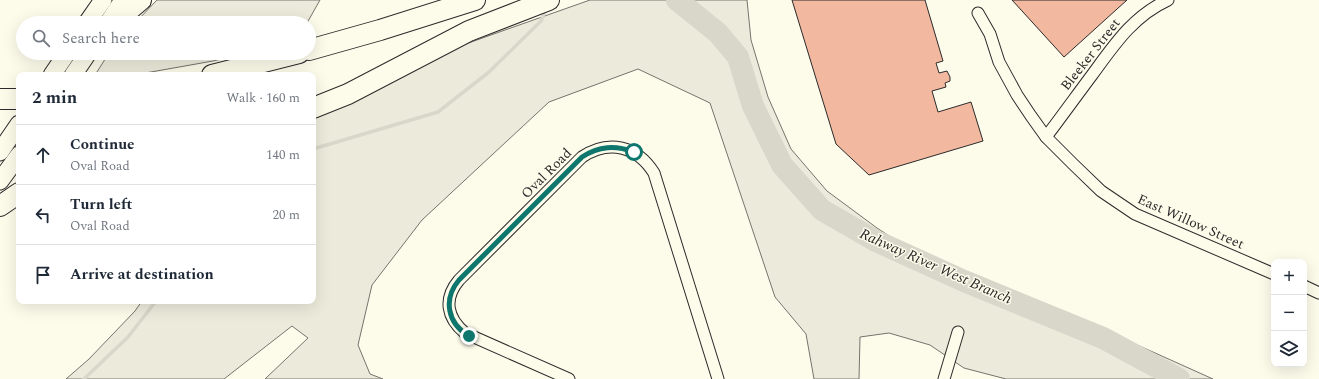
<!DOCTYPE html>
<html lang="en">
<head>
<meta charset="utf-8">
<style>
	:root { --surface:#fff; --page:#f2f2f3; --text:#1f2937; --muted:#747a83; --line:#e0e1e3 }
	body { margin:0; font-family:Spectral,serif; background:var(--page); color:var(--text) }
	.controls { position:absolute; right:12px; bottom:12px; display:grid; overflow:hidden; border-radius:8px; box-shadow:0 4px 16px #0002 }
	.controls button { width:36px; height:36px; display:grid; place-items:center; padding:0; border:0; border-bottom:1px solid var(--line); background:var(--surface); color:var(--text); font:20px sans-serif }
	.stop { position:absolute; width:12px; height:12px; margin:-9px; border:3px solid #0f766e; border-radius:50%; background:#fff }
	.stop.end { background:#0f766e; border-color:#fff; box-shadow:0 1px 4px #0008 }
	.list { margin:0; padding:0; list-style:none }
	h2 { display:flex; justify-content:space-between; align-items:center; height:52px; margin:0; padding:0 16px; font-size:17px }
	h2 small { font-size:13px; font-weight:400; color:var(--muted) }
	.list li { display:grid; grid-template-columns:26px 1fr auto; gap:12px; align-items:center; box-sizing:border-box; height:60px; padding:0 16px; border-top:1px solid var(--line) }
	.list b { display:block; font-size:15px; white-space:nowrap }
	.list p { margin:0; font-size:13px; white-space:nowrap; color:var(--muted) }
	.list em { font-size:13px; font-style:normal; color:var(--muted) }
	.icon { flex:none; width:22px; height:22px; fill:none; stroke:currentColor; stroke-width:2; stroke-linecap:round; stroke-linejoin:round }
	.map { position:relative; flex:none; width:1319px; height:379px; overflow:hidden }
	.search { position:absolute; background:var(--surface); box-shadow:0 4px 16px #0002; left:16px; top:16px; width:300px; height:44px; display:flex; align-items:center; gap:10px; box-sizing:border-box; padding:0 14px; border-radius:22px; color:var(--muted); font-size:15px }
	.panel { position:absolute; background:var(--surface); box-shadow:0 4px 16px #0002; left:16px; top:72px; width:300px; height:232px; border-radius:8px }
	.map>svg:first-child { display:block }
	.green { fill:#ecebdb; stroke:#74746e }
	.lines { fill:none; stroke-linecap:round; stroke-linejoin:round }
	.stream { stroke:#d8d7c9; stroke-width:3.5 }
	.river { stroke:#d8d7c9; stroke-width:22 }
	.building { fill:#f2b8a0; stroke:#2b2b2b }
	.street-casing { stroke:#2b2b2b; stroke-width:13 }
	.primary-casing { stroke:#2b2b2b; stroke-width:19 }
	.highway-casing { stroke:#2b2b2b; stroke-width:22 }
	.street { stroke:#fdfbea; stroke-width:11 }
	.primary { stroke:#fdfbea; stroke-width:17 }
	.highway { stroke:#fdfbea; stroke-width:20 }
	.route { stroke:#0f766e; stroke-width:5 }
	.labels { text-anchor:middle; stroke-width:3; stroke-linejoin:round; paint-order:stroke }
	.street-label { font-size:14px; fill:#2b2b2b; stroke:#fdfbea }
	.water-label { font-size:15px; font-style:italic; fill:#2b2b2b; stroke:#fdfbea }
</style>
</head>
<body>
<div class="map">
<svg width="1319" height="379" viewBox="0 0 1319 379">
	<rect width="100%" height="100%" fill="#fdfbea"/>
	<g class="green">
		<polygon points="157,0 320,0 307,23 135,23"/>
		<polygon points="590,0 747,0 751,40 768,97 791,149 827,191 877,228 928,261 1124,339 1213,379 1006,379 964,368 930,345 889,333 860,337 859,379 814,379 806,334 775,297 710,103 638,69 549,102 422,220 372,285 358,345 370,374 383,379 265,379 308,338 292,326 224,379 66,379 89,359 135,311 142,301 313,301 313,115 377,90 457,47"/>
		<polygon points="109,53 247,53 213,61 134,75 95,75"/>
	</g>
	<g class="lines">
		<g class="stream">
			<polyline points="313,149 438,112 489,72 541,21 546,9"/>
			<polyline points="84,379 128,337 156,301"/>
		</g>
		<polyline class="river" points="677,0 718,33 738,57 753,106 782,165 822,210 876,241 964,281 1103,338 1179,379"/>
	</g>
	<g class="building">
		<polygon points="792,0 925,0 943,61 936,63 939,73 947,71 950,77 950,81 945,83 946,87 932,91 938,112 971,102 983,141 869,175 836,144"/>
		<polygon points="1012,0 1127,0 1064,57"/>
	</g>
	<g class="lines">
		<g class="street-casing">
			<g id="street">
				<polyline points="978,13 990,34 999,62 1017,95 1031,116 1046,137 1073,164 1101,191 1135,214 1274,274"/>
				<path d="M 1046,137 C 1062,116 1077,95 1092,75 C 1114,45 1133,16 1168,0"/>
				<polyline points="1304,286 1319,293"/>
				<path d="M 569,379 L 465,333 C 447,318 443,299 459,280 L 582,157 C 609,139 637,146 654,173 L 718,379"/>
				<polyline points="944,379 958,332"/>
			</g>
		</g>
		<g class="primary-casing">
			<g id="primary">
				<polyline points="87,23 103,0"/>
				<polyline points="108,23 123,0"/>
				<polyline points="52,75 67,53"/>
				<polyline points="73,75 88,53"/>
				<polyline points="0,152 19,124"/>
				<polyline points="0,181 19,155"/>
			</g>
		</g>
		<g class="highway-casing">
			<g id="highway">
				<polyline points="114,23 141,0"/>
				<polyline points="309,50 380,30 475,0"/>
				<polyline points="212,75 299,53"/>
				<polyline points="0,99 19,99"/>
				<polyline points="313,108 348,94 469,31 549,0"/>
				<polyline points="0,206 19,193"/>
			</g>
		</g>
		<use href="#street" class="street"/>
		<use href="#primary" class="primary"/>
		<use href="#highway" class="highway"/>
	</g>
	<g class="lines">
		<path class="route" d="M 469,336 C 447,323 443,299 459,280 L 582,157 C 599,146 615,145 634,152"/>
	</g>
	<g class="labels">
		<g class="street-label">
			<text transform="translate(1090 54) rotate(-52)" y="5">Bleeker Street</text>
			<text transform="translate(546 173) rotate(-45)" y="5">Oval Road</text>
			<text transform="translate(1191 221) rotate(24)" y="5">East Willow Street</text>
		</g>
		<g class="water-label">
			<text transform="translate(936 266) rotate(24)" y="5">Rahway River West Branch</text>
		</g>
	</g>
</svg>
<div class="controls">
<button>+</button>
<button>−</button>
<button><svg class="icon" aria-label="layers" viewBox="0 0 24 24"><path d="M12 4l9 5-9 5-9-5zM3 14l9 5 9-5"/></svg></button>
</div>
<div class="stop" style="left:634px;top:152px"></div>
<div class="stop end" style="left:469px;top:336px"></div>
<div class="search"><svg class="icon" aria-label="search" viewBox="0 0 24 24"><circle cx="10" cy="10" r="6"/><path d="M15 15l6 6"/></svg>Search here</div>
<section class="panel">
<h2>2 min<small>Walk · 160 m</small></h2>
<ul class="list">
<li><svg class="icon" aria-label="ahead" viewBox="0 0 24 24"><path d="M12 20V5M6 11l6-6 6 6"/></svg><div><b>Continue</b><p>Oval Road</p></div><em>140 m</em></li>
<li><svg class="icon" aria-label="left" viewBox="0 0 24 24"><path d="M17 20v-9H6M10 6l-5 5 5 5"/></svg><div><b>Turn left</b><p>Oval Road</p></div><em>20 m</em></li>
<li><svg class="icon" aria-label="arrive" viewBox="0 0 24 24"><path d="M6 21V4h12l-3 4 3 4H6"/></svg><div><b>Arrive at destination</b></div></li>
</ul>
</section>
</div>
</body>
</html>
